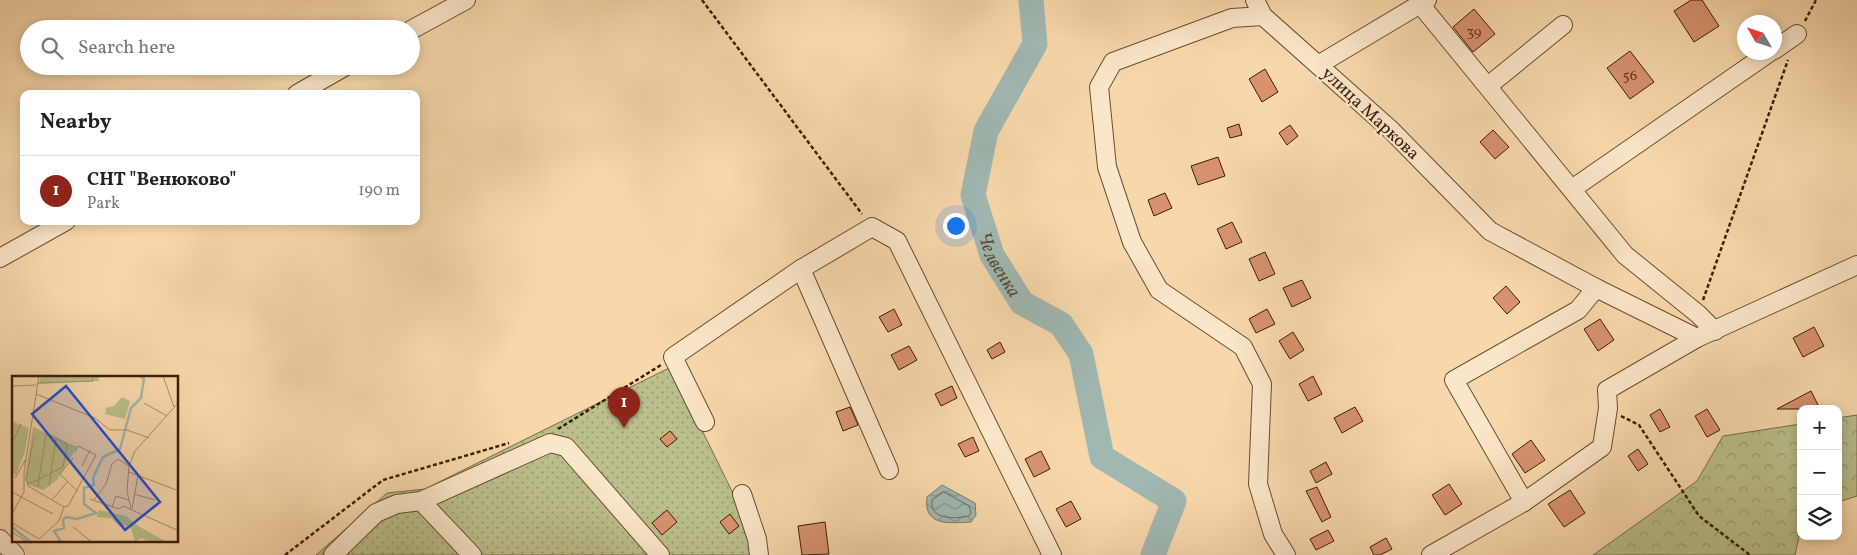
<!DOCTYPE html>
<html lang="en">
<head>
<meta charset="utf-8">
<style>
	:root { --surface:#fff; --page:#f2f2f2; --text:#222; --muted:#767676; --line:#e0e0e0; --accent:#8f2418 }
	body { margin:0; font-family:Vollkorn,serif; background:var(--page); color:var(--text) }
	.controls { position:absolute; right:15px; bottom:15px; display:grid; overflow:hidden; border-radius:10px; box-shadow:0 2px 12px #0003 }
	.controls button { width:45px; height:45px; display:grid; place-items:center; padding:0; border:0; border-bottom:1px solid var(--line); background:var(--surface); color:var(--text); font:25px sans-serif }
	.compass { position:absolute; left:1737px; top:15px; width:45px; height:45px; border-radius:50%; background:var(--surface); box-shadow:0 2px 12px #0003; rotate:309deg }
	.you { position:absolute; left:955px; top:225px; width:18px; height:18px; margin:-12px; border:4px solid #fff; border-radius:50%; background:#1a73e8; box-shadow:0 0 0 8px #1a73e833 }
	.badge { display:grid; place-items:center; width:32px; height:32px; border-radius:50%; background:var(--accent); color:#fff; font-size:16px; font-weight:700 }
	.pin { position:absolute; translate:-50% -41px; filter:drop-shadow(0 1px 2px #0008) }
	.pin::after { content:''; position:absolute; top:26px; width:18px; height:15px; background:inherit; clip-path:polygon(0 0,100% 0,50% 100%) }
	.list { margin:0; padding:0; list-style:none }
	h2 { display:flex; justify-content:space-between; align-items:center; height:65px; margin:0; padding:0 20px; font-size:21px }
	h2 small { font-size:16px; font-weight:400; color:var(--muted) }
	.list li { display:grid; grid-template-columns:32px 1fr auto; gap:15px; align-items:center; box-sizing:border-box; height:70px; padding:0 20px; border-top:1px solid var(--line) }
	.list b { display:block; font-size:19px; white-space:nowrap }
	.list p { margin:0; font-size:16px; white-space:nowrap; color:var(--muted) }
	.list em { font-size:16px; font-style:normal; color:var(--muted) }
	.icon { flex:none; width:28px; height:28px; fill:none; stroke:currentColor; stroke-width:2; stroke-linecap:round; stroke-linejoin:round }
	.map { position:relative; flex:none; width:1857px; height:555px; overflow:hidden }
	.search { position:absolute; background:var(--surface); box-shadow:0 2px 12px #0003; left:20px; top:20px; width:400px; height:55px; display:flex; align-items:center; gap:12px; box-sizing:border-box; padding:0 18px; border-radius:28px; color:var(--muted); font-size:19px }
	.panel { position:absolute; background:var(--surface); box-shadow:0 2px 12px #0003; left:20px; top:90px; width:400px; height:135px; border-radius:10px }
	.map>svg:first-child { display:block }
	.forest { fill:url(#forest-crowns); stroke:#7b6e4a }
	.garden { fill:url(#garden-dots); stroke:#7b6e4a }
	.water { fill:url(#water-waves); stroke:#787a6e }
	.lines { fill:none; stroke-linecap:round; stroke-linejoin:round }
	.shore { stroke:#6e6a5d; stroke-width:1 }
	.river { stroke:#a0b8b2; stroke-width:25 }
	.building { fill:#d8926e; stroke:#3c1d08 }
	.minor-casing { stroke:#6b4c31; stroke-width:20 }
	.path { stroke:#3c1d08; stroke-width:2.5; stroke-dasharray:4 2.5; stroke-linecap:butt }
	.minor { stroke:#fae6c8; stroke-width:18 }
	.labels { text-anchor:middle; stroke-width:4.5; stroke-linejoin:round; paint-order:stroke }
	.number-label { font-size:15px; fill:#633a22 }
	.street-label { font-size:18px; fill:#3c1d08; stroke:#fae6c8 }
	.water-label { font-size:19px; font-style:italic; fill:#5a4c3b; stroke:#fae6c8 }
	.inset-river { fill:none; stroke:#a0b8b2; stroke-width:2.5 }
	.inset-road { fill:none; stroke:#ad8d6a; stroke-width:1 }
	.view { fill:#1d4ed8; fill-opacity:0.15; stroke:#1d4ed8; stroke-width:2.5 }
	.inset-edge { fill:none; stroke:#3c1d08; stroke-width:2.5 }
</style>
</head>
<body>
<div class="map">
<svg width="1857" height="555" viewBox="0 0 1857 555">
	<defs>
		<pattern id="forest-crowns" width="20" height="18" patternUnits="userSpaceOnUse" patternTransform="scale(1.25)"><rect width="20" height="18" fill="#babf8c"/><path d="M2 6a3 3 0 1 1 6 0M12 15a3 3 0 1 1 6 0" fill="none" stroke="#989b70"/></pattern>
		<pattern id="garden-dots" width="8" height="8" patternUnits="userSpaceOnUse" patternTransform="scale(1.25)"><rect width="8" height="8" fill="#babf8c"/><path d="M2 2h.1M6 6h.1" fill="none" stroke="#989b70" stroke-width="1.8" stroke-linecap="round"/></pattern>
		<pattern id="water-waves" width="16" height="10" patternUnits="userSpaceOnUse" patternTransform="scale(1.25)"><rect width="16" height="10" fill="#a0b8b2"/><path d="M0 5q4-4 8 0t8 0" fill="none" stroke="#84958f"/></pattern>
	</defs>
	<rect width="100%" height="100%" fill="#f8d8ab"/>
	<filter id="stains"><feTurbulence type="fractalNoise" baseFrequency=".004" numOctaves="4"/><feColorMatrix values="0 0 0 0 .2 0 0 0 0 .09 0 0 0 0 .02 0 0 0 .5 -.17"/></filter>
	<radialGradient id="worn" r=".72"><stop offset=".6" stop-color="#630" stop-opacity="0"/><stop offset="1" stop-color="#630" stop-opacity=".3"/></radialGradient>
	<g class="forest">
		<polygon points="1857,415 1857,496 1838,502 1838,418"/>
		<polygon points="1801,424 1801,528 1795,555 1593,555 1697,481 1723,436"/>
	</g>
	<polygon class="garden" points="671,367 751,530 754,555 316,555 387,493 425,489"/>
	<path class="water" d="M 942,485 L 975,503 L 976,515 L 971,522 C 950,523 923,527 927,497 Z"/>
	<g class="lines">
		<path class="shore" d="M 944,492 L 969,506 L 971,513 L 969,516 C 955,519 929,520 932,500 Z"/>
		<path class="river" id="s1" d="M 1031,0 L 1035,44 L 986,131 L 973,195 L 992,255 L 1022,303 L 1061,324 L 1081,354 L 1102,457 L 1174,501 L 1153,555"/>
	</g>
	<g class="building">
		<polygon points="1691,0 1702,0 1719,26 1694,42 1674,11"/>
		<polygon points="1474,9 1495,34 1473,52 1453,27"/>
		<polygon points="1630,51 1654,82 1630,99 1607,68"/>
		<polygon points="1265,69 1278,92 1262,102 1249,79"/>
		<polygon points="1239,124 1242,135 1230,138 1227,128"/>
		<polygon points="1290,125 1298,136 1287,145 1279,133"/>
		<polygon points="1493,130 1509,147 1495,159 1480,142"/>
		<polygon points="1218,157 1225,176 1198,185 1191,166"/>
		<polygon points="1165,193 1172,208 1154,216 1148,200"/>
		<polygon points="1232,222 1242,242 1226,249 1217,229"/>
		<polygon points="1265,252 1275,274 1259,281 1249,259"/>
		<polygon points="1302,280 1311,298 1292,307 1283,288"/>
		<polygon points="1506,286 1520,302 1507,314 1493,298"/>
		<polygon points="894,309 902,325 888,332 879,317"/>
		<polygon points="1267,309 1275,324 1256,333 1249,319"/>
		<polygon points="1600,319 1614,340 1598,351 1584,329"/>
		<polygon points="1814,327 1824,346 1803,357 1793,338"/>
		<polygon points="1293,332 1304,350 1290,359 1279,341"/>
		<polygon points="1000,342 1005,352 992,359 987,350"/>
		<polygon points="909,346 917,360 899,370 891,355"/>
		<polygon points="1313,376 1322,394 1308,401 1299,384"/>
		<polygon points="952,386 957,398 941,406 935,394"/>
		<polygon points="1811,391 1818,405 1811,409 1777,409"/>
		<polygon points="850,407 858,425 843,431 836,412"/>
		<polygon points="1355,407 1363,421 1342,433 1334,418"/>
		<polygon points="1660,409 1670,427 1660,432 1650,415"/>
		<polygon points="1707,409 1720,430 1707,437 1695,416"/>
		<polygon points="670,431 677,439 667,447 660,439"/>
		<polygon points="973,437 979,451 965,457 958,444"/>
		<polygon points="1531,440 1545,460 1525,473 1512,454"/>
		<polygon points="1638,449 1648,464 1638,471 1628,456"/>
		<polygon points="1041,451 1050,469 1034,477 1025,459"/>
		<polygon points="1326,462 1332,474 1316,483 1310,471"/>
		<polygon points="1449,484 1462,504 1445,515 1432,495"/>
		<polygon points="1317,487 1331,517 1322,522 1306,491"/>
		<polygon points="1570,490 1585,513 1564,527 1548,504"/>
		<polygon points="1071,501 1081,519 1066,527 1056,509"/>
		<polygon points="667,510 677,522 662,535 652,523"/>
		<polygon points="730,514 739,526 729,534 720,522"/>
		<polygon points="825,522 829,554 802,555 798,526"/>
		<polygon points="1328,530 1334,541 1316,550 1310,539"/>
		<polygon points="1386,538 1392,549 1380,555 1374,555 1370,547"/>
	</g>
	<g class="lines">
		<g class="minor-casing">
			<g id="minor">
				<polyline points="1255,0 1263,16 1391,130 1490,231 1596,288 1697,338"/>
				<polyline points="1420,4 1625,255 1698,314 1715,331"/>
				<polyline points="1263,16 1232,18 1113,62 1099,87 1107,167 1132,242 1159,290 1243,347 1262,384 1258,484 1273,534 1286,555"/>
				<polyline points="411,30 466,0"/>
				<polyline points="1774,50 1797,34"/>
				<polyline points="1318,65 1427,0"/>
				<polyline points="1488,86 1563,25"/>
				<polyline points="297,94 346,66"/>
				<polyline points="1572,189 1770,52"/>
				<polyline points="0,258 66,221"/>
				<polyline points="801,269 889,470"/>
				<polyline points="705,422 673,357 801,269 872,227 897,241 1052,555"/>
				<polyline points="742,494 757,539 759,555"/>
				<polyline points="421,501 472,555"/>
				<polyline points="1524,502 1454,380 1578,310 1596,288"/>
				<polyline points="0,539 15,555"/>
				<polyline points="333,555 376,513 397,504 421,501 550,443 566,447 660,555"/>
				<polyline points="1431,555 1524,502 1602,447 1608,408 1607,390 1697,338 1857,265"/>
			</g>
		</g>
		<g class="path">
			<polyline points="702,0 862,214"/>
			<polyline points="1805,21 1816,0"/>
			<polyline points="1703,300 1788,60"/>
			<polyline points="1621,416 1639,425 1699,516 1750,555"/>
			<polyline points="558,429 661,365"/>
			<polyline points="285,555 383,480 509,443"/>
		</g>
		<use href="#minor" class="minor"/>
	</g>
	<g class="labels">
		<g class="number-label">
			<text x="1474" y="36">39</text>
			<text x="1630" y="80">56</text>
		</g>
		<g class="street-label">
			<text transform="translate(1371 113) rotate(43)" y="6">улица Маркова</text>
		</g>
		<g class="water-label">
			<text dy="7" stroke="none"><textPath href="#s1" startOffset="284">Челвенка</textPath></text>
		</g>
	</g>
	<g transform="translate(12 376)">
		<rect width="166" height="166" fill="#f8d8ab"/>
		<path d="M 110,21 L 118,25 L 113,43 L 93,38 L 94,32 L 102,30 ZM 87,134 L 114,140 L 126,150 L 155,166 L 139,166 L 129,162 L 123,166 L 119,152 L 113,149 L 108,151 L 99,142 L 85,141 Z" fill="#babf8c"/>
		<path d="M 29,0 L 86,0 L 87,5 L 27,8 ZM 0,45 L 17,52 L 13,75 L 4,99 L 0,98 ZM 21,51 L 65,71 L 45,104 L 31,114 L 15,108 L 13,102 Z" fill="#babf8c"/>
		<path class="inset-river" d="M 0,151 L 20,167M 45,167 L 48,164 L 42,155 L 52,152 L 51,144 L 54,141 L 65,143 L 84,137 L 72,128 L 72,112 L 82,109 L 81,102 L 91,81 L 108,73 L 119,32 L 129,22 L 132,3 L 128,0"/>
		<path class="inset-road" d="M 151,0 L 162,31M 25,7 L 81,5 L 80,0M 0,10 L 24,9M 24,18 L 83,42 L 98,54 L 115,54 L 137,62M 132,27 L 155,40M 0,67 L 9,48M 61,82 L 48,98 L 66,116M 70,90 L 78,74M 117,96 L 167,115M 3,102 L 14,83M 16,108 L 14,104 L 22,60M 16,110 L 16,108 L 27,103 L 51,91 L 55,68 L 41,60 L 34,59 L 27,103 L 26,111M 16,110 L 52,131 L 56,130 L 84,79 L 66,70 L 63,76M 37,110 L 44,62M 0,116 L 41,138M 122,118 L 143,124M 41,123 L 55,106M 78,123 L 107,133 L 111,130 L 167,155M 82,124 L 94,108 L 100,88 L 106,83 L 117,90M 100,131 L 104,120 L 117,124M 119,133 L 115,115 L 117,90 L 123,75 L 167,26M 120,133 L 126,99M 0,138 L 12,116 L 12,96 L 27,0M 0,147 L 27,163 L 47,145 L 52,131M 61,151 L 81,167M 0,156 L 17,167"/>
		<path class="view" d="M 54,10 L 148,126 L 113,154 L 20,38 Z"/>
		<rect width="166" height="166" class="inset-edge"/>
	</g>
	<rect width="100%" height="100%" filter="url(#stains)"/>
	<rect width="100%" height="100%" fill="url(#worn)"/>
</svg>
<div class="controls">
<button>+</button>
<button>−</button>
<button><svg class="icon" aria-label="layers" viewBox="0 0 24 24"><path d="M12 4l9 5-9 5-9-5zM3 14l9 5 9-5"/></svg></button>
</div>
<svg class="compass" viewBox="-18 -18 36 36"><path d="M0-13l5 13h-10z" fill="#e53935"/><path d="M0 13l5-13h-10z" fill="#767676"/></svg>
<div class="you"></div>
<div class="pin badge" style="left:624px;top:428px">1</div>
<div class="search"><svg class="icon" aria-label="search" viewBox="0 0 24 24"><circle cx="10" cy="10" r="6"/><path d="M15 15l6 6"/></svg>Search here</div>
<section class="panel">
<h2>Nearby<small></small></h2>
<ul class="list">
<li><span class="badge">1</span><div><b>СНТ &quot;Венюково&quot;</b><p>Park</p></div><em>190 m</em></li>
</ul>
</section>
</div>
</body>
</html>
